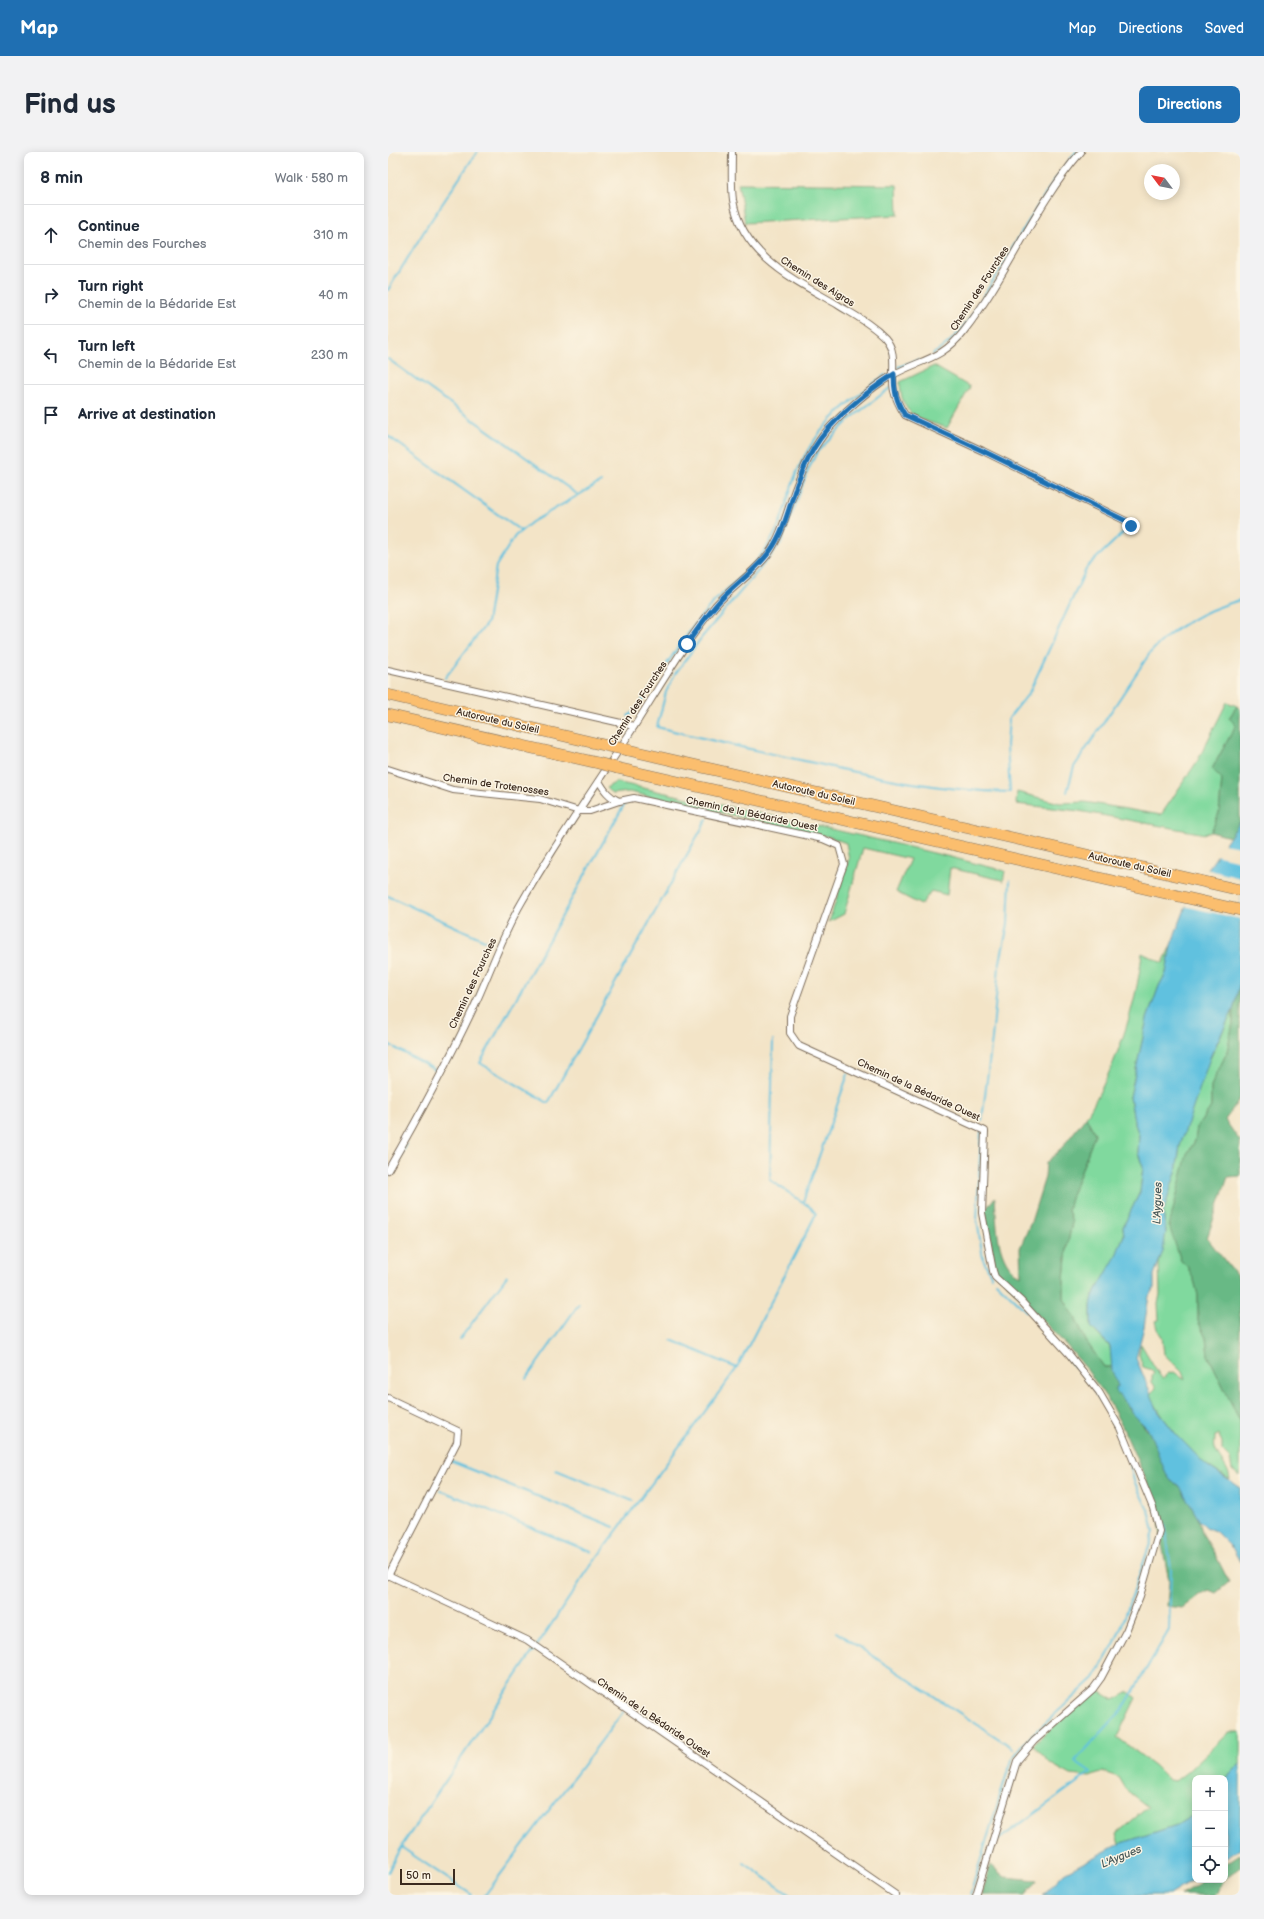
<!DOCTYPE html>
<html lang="en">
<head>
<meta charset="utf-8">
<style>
	:root { --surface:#fff; --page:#f2f2f3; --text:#1f2937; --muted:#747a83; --line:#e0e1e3; --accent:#1f6fb2 }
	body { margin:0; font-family:"Balsamiq Sans",sans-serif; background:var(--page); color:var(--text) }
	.controls { position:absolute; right:12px; bottom:12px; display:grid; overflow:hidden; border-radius:8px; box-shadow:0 2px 10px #0003 }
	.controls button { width:36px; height:36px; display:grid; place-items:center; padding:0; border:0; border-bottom:1px solid var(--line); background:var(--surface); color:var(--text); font:20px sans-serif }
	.compass { position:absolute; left:756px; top:12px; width:36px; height:36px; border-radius:50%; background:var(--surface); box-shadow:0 2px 10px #0003; rotate:302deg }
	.scale { position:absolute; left:12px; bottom:10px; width:55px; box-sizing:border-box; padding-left:4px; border:2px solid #3b2a1e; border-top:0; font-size:11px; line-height:14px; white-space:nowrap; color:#3b2a1e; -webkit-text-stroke:3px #fcf5e5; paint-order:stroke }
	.stop { position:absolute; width:12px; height:12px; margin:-9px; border:3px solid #1f6fb2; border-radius:50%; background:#fff }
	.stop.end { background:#1f6fb2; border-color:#fff; box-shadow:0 1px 4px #0008 }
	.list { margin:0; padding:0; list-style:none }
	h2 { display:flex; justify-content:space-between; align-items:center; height:52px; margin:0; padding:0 16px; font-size:17px }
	h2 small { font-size:13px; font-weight:400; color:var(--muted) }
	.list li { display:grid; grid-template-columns:26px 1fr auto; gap:12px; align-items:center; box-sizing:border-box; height:60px; padding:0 16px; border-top:1px solid var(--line) }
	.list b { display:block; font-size:15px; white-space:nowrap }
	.list p { margin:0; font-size:13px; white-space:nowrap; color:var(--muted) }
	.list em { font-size:13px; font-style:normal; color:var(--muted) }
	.icon { flex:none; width:22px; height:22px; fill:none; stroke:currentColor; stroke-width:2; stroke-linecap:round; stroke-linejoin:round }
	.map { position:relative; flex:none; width:852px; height:1743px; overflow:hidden; border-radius:8px }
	header { display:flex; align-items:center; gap:24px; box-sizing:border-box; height:56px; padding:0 20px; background:var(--accent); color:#fff }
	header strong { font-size:19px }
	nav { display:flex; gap:22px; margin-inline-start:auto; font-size:14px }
	.intro { display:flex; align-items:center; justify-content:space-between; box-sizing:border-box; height:96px; padding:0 24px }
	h1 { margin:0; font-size:28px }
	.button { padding:10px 18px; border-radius:8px; background:var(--accent); color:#fff; font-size:14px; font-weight:700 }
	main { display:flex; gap:24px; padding:0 24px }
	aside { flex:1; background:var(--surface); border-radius:8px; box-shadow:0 2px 10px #0003 }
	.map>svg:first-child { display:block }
	.green { fill:#80d99e; stroke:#5e825e }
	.forest { fill:#68b985; stroke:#527252 }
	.water { fill:#61c1df; stroke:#4e767e }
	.pier { fill:#f3e4c7 }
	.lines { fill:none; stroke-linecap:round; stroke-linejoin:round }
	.stream { stroke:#61c1df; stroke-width:2 }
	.minor-casing { stroke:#7b6b59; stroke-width:8 }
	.motorway-casing { stroke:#7b6b59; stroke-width:12 }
	.minor { stroke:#fff; stroke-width:6 }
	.motorway { stroke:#fbbe6e; stroke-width:11 }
	.motorway-bridge-casing { stroke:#7b6b59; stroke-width:12; stroke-linecap:butt }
	.motorway-bridge { stroke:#fbbe6e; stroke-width:11 }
	.route { stroke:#1f6fb2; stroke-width:5 }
	.labels { text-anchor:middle; stroke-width:3; stroke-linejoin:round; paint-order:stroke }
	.street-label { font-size:10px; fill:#3b2a1e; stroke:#fcf5e5 }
	.water-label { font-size:11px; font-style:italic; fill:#465758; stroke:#fcf5e5 }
</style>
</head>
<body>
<header>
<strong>Map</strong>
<nav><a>Map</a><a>Directions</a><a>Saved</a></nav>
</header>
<div class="intro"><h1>Find us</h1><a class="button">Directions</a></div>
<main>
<aside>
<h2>8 min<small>Walk · 580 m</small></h2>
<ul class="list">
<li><svg class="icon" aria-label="ahead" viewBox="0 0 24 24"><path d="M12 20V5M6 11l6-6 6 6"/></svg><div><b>Continue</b><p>Chemin des Fourches</p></div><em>310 m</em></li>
<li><svg class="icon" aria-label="right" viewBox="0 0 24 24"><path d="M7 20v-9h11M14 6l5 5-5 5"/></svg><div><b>Turn right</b><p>Chemin de la Bédaride Est</p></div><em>40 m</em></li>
<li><svg class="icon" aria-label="left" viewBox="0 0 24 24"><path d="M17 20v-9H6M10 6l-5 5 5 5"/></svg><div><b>Turn left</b><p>Chemin de la Bédaride Est</p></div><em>230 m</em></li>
<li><svg class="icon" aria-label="arrive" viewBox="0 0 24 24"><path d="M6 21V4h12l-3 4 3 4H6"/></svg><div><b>Arrive at destination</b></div></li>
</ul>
</aside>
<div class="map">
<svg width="852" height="1743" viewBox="0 0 852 1743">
	<rect width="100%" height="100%" fill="#fcf5e5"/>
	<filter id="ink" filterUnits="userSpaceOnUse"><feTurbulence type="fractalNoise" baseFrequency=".025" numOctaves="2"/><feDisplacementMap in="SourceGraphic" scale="8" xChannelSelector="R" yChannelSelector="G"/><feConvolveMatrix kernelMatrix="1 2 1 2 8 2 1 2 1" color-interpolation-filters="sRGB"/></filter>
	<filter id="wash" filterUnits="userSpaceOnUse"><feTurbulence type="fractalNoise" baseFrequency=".012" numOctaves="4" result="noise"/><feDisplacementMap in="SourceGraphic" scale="16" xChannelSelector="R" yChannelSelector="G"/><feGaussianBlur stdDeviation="0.9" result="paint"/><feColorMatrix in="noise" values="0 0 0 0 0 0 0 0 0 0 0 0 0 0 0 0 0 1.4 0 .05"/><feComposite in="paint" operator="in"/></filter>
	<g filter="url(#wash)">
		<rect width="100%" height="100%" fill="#f3e4c7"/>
		<g class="green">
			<polygon points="350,31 509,33 510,63 357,71"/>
			<path d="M 546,214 L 582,235 L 559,276 C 530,266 513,265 512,230 Z"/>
			<polygon points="839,550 849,554 841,566 848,573 824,617 834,627 831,661 823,680 817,682 691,659 628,652 629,640 672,651 697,650 773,663 810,608"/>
			<path d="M 228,630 C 358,659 488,685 617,719 L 615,730 L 614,728 L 562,716 L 559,743 L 543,739 L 533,753 L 508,740 L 522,707 L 475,696 L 456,762 L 441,770 L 461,707 L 458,691 L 442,685 L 241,640 L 224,642 L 218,636 Z"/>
			<path d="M 783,793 L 778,821 L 771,834 L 759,867 L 742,945 L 746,969 L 751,983 L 750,1001 L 755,1015 L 752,1040 L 735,1075 L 736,1083 L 727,1107 L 705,1144 L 703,1153 L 703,1175 L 722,1195 L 725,1215 L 716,1215 L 698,1189 L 688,1167 L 676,1147 L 676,1127 L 679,1095 L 684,1071 L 680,1058 L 683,1046 L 707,982 L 698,965 C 727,916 748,858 754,801 L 775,811 Z"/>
			<path d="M 845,858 L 845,871 L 839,900 L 823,934 L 823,955 L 809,975 L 807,989 L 799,1002 L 788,1093 L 793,1109 L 799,1114 L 806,1128 L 810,1143 L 810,1169 L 818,1186 L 820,1203 L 852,1269 L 852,1324 L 844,1318 L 842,1307 L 834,1299 L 834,1290 L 830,1282 L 827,1284 C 827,1289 826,1293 827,1297 C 831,1308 841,1315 842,1328 C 834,1322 823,1317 816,1311 C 795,1292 773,1267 762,1242 L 768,1236 L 764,1230 L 764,1224 L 766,1221 L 764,1218 L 755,1215 L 751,1203 L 753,1192 L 772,1224 L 775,1226 L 781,1221 L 786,1220 L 797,1228 L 794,1220 L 776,1202 L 774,1185 L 769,1177 L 767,1169 L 771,1168 L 770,1152 L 772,1142 L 771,1112 L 778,1079 L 775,1061 L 788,1020 L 792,994 L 817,917 Z"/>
			<polygon points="708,1537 726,1548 741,1540 748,1546 729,1585 767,1614 781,1628 787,1629 799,1620 841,1580 852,1580 852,1612 837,1628 837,1626 807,1626 807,1662 789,1673 731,1692 728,1682 760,1655 737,1637 730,1625 715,1620 702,1625 683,1623 663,1612 645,1593"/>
		</g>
		<g class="forest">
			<polygon points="849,554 852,557 852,670 842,685 823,680 831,661 834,627 824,617 848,573 841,566"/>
			<polygon points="852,830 852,946 837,968 852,989 852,1024 840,1025 819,1086 852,1128 852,1269 820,1203 818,1186 810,1169 810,1143 806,1128 799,1114 793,1109 781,1074 799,1002 807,989 809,975 823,955 823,934 839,900 845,871 845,858"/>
			<path d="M 698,965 L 707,982 L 683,1046 L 680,1058 L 684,1071 L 679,1095 L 676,1127 L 676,1147 L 688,1167 L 698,1189 L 716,1215 L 725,1215 L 724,1219 L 731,1231 L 734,1247 L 764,1284 L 783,1329 L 791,1333 L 802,1351 L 811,1368 L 814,1381 L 828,1404 L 841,1430 L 828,1441 L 821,1438 L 811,1443 L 794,1456 L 779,1454 L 781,1429 L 774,1393 L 770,1355 L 734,1274 L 720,1248 L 697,1215 L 678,1193 L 617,1129 L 608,1117 L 597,1058 L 607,1045 C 609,1070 607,1111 633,1124 L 632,1096 L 643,1070 L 657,1025 L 658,1011 L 672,998 Z"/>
			<polygon points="852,1702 852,1716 837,1727 837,1712"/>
			<polygon points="602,1713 617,1725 649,1728 637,1743 594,1743"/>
			<polygon points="814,1728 836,1728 827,1743 793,1743 807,1735"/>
		</g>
		<g class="water">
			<polygon points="852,670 852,830 845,858 823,903 792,994 788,1020 775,1061 778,1079 775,1099 766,1123 766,1136 761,1144 756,1175 748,1206 770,1259 787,1281 817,1312 852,1336 852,1410 845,1397 827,1379 819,1376 811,1368 791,1333 783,1329 778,1322 763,1284 759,1276 743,1260 742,1256 727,1239 727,1235 730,1234 724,1219 722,1194 703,1175 703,1153 705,1144 727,1106 736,1083 735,1075 752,1040 755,1015 750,1001 751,983 746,969 742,945 759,867 771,834 778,821 783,793 797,757 822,714"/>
			<polygon points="852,1612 852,1696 837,1706 837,1628"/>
			<polygon points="807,1662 807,1727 781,1743 655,1743 676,1721 731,1692 789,1673"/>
		</g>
		<g class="pier">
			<polygon points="835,692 852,695 852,709 827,703"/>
			<polygon points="818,717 852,726 852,767 796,754"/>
		</g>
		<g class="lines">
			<g class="stream">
				<polyline points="0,138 40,73 89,0"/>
				<path d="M 545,202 C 576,184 593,147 612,117 C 636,77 658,36 688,0"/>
				<polyline points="0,207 189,342"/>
				<polyline points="510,215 530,208"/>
				<path d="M 502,236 L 462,267 L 429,300 L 420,318 L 393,392 L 314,485 L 287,522 L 278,540 L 269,575 C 321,588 374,600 426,611 C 491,626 555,639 622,640 L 619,593 L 621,566 L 641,541 L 699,415 L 737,379"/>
				<polyline points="0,284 133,379"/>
				<polyline points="57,526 99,471 108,414 127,384 144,370 213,330"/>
				<path d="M 240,564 L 246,560 C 270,527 290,492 316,461 C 336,436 366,418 382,390 C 395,370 399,345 408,322 C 426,276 458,252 497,223"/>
				<path d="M 679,640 L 686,615 L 762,501 C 786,474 817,458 852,448"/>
				<polyline points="237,651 92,911 160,951 319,667"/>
				<polyline points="0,744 103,791"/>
				<polyline points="0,892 49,919"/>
				<polyline points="594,968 604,887 611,815 620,772 622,728"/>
				<polyline points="593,979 589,1068 595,1107 604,1125"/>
				<polyline points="0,1025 19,992"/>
				<polyline points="415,1050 460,922"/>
				<polyline points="608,1130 639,1160"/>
				<polyline points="72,1187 119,1124"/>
				<polyline points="283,1188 349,1216"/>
				<polyline points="673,1197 676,1201"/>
				<polyline points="680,1207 690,1218"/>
				<polyline points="138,1227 191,1152"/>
				<polyline points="705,1237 713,1249"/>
				<polyline points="722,1265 732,1284"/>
				<polyline points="62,1309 226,1375"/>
				<polyline points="168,1318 245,1349"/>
				<polyline points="52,1338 203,1400"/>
				<polyline points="448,1480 625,1596"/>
				<polyline points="606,1691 703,1620 687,1609 735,1557 781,1478 783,1417 777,1372"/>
				<polyline points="13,1695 84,1743"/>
				<polyline points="356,1711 402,1743"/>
				<polyline points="0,1720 11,1698 202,1415 349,1216 428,1062 422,1055 382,1028 385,888"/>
				<polyline points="97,1743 235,1560"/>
				<polyline points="582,1743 623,1608 637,1590 706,1526 726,1492 734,1473 766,1380 762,1362 746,1329 741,1306"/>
			</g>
		</g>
	</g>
	<g filter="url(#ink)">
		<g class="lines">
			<g class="minor-casing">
				<g id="minor">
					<path d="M 344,0 C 344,16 343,33 345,48 C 354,104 407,128 450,153 C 466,163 484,172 497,186 C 511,202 502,221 506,239 C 508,248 512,255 517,263 L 595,299 L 738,369 L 743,374"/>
					<polyline points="0,518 246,574"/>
					<polyline points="0,617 65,638 152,647 191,659 202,659 231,649 246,646 435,687 451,694 456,712 402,864 402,881 411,894 597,979 594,1061 605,1119 607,1125 633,1149 681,1202 711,1240 732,1276 765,1356 771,1379 752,1444 738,1479 713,1526 705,1537 646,1589 629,1609 588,1743"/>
					<path d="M 211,629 C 216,638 221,645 231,649"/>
					<path d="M 0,1018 C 30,966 59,912 85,857 C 102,821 114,783 135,748 C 167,692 204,639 240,584 C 268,541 294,494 327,454 C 344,435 366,421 381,401 C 392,385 397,367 403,349 C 411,325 421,302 436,282 C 451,264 482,236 503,224 C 532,207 553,209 576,179 C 620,123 646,54 693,0"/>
					<polyline points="0,1246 70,1279 69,1290 0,1424"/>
					<polyline points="0,1423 139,1488 508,1743"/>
				</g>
			</g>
			<g class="motorway-casing">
				<g id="motorway">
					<polyline points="0,543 220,594"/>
					<polyline points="0,563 210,611"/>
					<polyline points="240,598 852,738"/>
					<polyline points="229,616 852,758"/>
				</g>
			</g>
			<use href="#minor" class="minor"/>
			<use href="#motorway" class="motorway"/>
			<g class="motorway-bridge-casing">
				<g id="motorway-bridge">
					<polyline points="220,594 240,598"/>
					<polyline points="210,611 229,616"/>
				</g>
			</g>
			<use href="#motorway-bridge" class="motorway-bridge"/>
		</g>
	</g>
	<g class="lines" filter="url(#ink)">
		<path class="route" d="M 299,492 C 308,479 317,466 328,453 C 344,434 367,420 382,399 C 396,380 401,355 409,332 C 414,320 419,308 426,296 C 443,268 478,240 506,222 C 506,238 508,250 517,263 L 595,299 L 738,369 L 743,374"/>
	</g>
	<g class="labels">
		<g class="street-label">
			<text transform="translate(430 129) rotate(32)" y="4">Chemin des Aigras</text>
			<text transform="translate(591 136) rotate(-57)" y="4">Chemin des Fourches</text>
			<text transform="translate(249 551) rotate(-57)" y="4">Chemin des Fourches</text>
			<text transform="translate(110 568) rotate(13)" y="4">Autoroute du Soleil</text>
			<text transform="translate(108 632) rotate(8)" y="4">Chemin de Trotenosses</text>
			<text transform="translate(426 640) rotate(13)" y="4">Autoroute du Soleil</text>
			<text transform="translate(364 661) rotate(12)" y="4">Chemin de la Bédaride Ouest</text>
			<text transform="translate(742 712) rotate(13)" y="4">Autoroute du Soleil</text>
			<text transform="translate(84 831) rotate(-65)" y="4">Chemin des Fourches</text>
			<text transform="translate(531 937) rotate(25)" y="4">Chemin de la Bédaride Ouest</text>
			<text transform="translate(266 1565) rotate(34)" y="4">Chemin de la Bédaride Ouest</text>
		</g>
		<g class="water-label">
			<text transform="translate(769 1051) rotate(-88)" y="4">L'Aygues</text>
			<text transform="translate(733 1704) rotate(-22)" y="4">L'Aygues</text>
		</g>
	</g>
</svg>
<div class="controls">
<button>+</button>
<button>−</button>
<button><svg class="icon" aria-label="locate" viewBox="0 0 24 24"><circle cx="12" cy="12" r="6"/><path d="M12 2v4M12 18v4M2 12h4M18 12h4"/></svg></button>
</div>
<svg class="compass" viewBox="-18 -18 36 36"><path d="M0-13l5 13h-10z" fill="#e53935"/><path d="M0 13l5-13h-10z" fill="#747a83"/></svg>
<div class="scale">50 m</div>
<div class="stop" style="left:299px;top:492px"></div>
<div class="stop end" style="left:743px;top:374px"></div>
</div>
</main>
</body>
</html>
